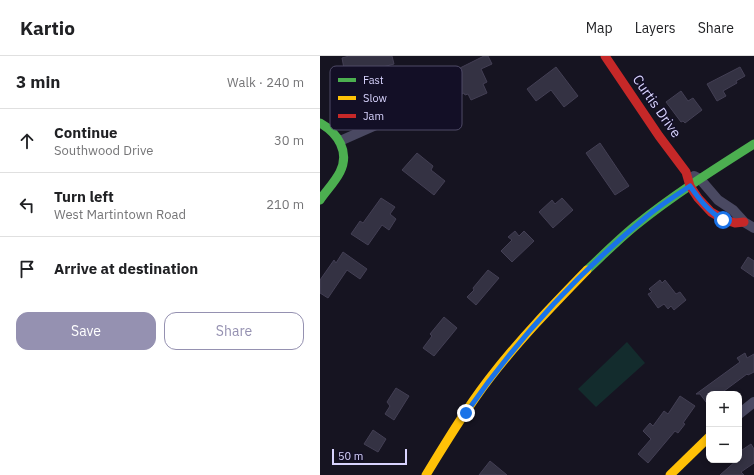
<!DOCTYPE html>
<html lang="en">
<head>
<meta charset="utf-8">
<style>
	:root { --surface:#fff; --page:#f2f2f2; --text:#202124; --muted:#757577; --line:#e0e0e0; --accent:#9591b1 }
	body { margin:0; font-family:"IBM Plex Sans",sans-serif; background:var(--page); color:var(--text) }
	.controls { position:absolute; right:12px; bottom:12px; display:grid; overflow:hidden; border-radius:8px; box-shadow:0 2px 6px #0003 }
	.controls button { width:36px; height:36px; display:grid; place-items:center; padding:0; border:0; border-bottom:1px solid var(--line); background:var(--surface); color:var(--text); font:20px sans-serif }
	.scale { position:absolute; left:12px; bottom:10px; width:75px; box-sizing:border-box; padding-left:4px; border:2px solid #d9d4ff; border-top:0; font-size:11px; line-height:14px; white-space:nowrap; color:#d9d4ff; -webkit-text-stroke:3px #130f26; paint-order:stroke }
	.stop { position:absolute; width:12px; height:12px; margin:-9px; border:3px solid #1a73e8; border-radius:50%; background:#fff }
	.stop.end { background:#1a73e8; border-color:#fff; box-shadow:0 1px 4px #0008 }
	.list { margin:0; padding:0; list-style:none }
	h2 { display:flex; justify-content:space-between; align-items:center; height:52px; margin:0; padding:0 16px; font-size:17px }
	h2 small { font-size:13px; font-weight:400; color:var(--muted) }
	.list li { display:grid; grid-template-columns:26px 1fr auto; gap:12px; align-items:center; box-sizing:border-box; height:64px; padding:0 16px; border-top:1px solid var(--line) }
	.list b { display:block; font-size:15px; white-space:nowrap }
	.list p { margin:0; font-size:13px; white-space:nowrap; color:var(--muted) }
	.list em { font-size:13px; font-style:normal; color:var(--muted) }
	.actions { display:flex; gap:8px; padding:12px 16px }
	.actions a { flex:1; padding:9px 0; border:1px solid var(--accent); border-radius:12px; text-align:center; font-size:14px; color:var(--accent) }
	.actions .main { background:var(--accent); color:#fff }
	.icon { flex:none; width:22px; height:22px; fill:none; stroke:currentColor; stroke-width:2; stroke-linecap:round; stroke-linejoin:round }
	.map { position:relative; flex:none; width:434px; height:419px; overflow:hidden }
	header { display:flex; align-items:center; gap:24px; box-sizing:border-box; height:56px; padding:0 20px; background:var(--surface); border-bottom:1px solid var(--line) }
	header strong { font-size:19px }
	nav { display:flex; gap:22px; margin-inline-start:auto; font-size:14px }
	main { display:flex }
	aside { flex:1; background:var(--surface) }
	.map>svg:first-child { display:block }
	.green { fill:#132c2d }
	.building { fill:#343243; stroke:#433f54 }
	.lines { fill:none; stroke-linecap:round; stroke-linejoin:round }
	.street { stroke:#4a4962; stroke-width:10 }
	.fast { stroke:#4caf50; stroke-width:9 }
	.slow { stroke:#ffc107; stroke-width:9 }
	.jam { stroke:#c62828; stroke-width:9 }
	.route { stroke:#1a73e8; stroke-width:5 }
	.labels { text-anchor:middle; stroke-width:3; stroke-linejoin:round; paint-order:stroke }
	.street-label { font-size:14px; fill:#d9d4ff; stroke:#130f26 }
	.key { fill:#130f26; stroke:#4e4a67; stroke-width:1 }
	.key-label { font-size:11px; fill:#d9d4ff }
</style>
</head>
<body>
<header>
<strong>Kartio</strong>
<nav><a>Map</a><a>Layers</a><a>Share</a></nav>
</header>
<main>
<aside>
<h2>3 min<small>Walk · 240 m</small></h2>
<ul class="list">
<li><svg class="icon" aria-label="ahead" viewBox="0 0 24 24"><path d="M12 20V5M6 11l6-6 6 6"/></svg><div><b>Continue</b><p>Southwood Drive</p></div><em>30 m</em></li>
<li><svg class="icon" aria-label="left" viewBox="0 0 24 24"><path d="M17 20v-9H6M10 6l-5 5 5 5"/></svg><div><b>Turn left</b><p>West Martintown Road</p></div><em>210 m</em></li>
<li><svg class="icon" aria-label="arrive" viewBox="0 0 24 24"><path d="M6 21V4h12l-3 4 3 4H6"/></svg><div><b>Arrive at destination</b></div></li>
</ul>
<div class="actions"><a class="main">Save</a><a>Share</a></div>
</aside>
<div class="map">
<svg width="434" height="419" viewBox="0 0 434 419">
	<rect width="100%" height="100%" fill="#161421"/>
	<polygon class="green" points="307,286 325,307 276,351 258,333"/>
	<g class="building">
		<polygon points="29,0 72,0 74,8 55,13 56,16 45,19 43,14 25,18 22,2"/>
		<polygon points="164,0 168,0 172,8 161,13 167,26 163,28 167,37 151,44 148,38 145,39 144,37 140,39 134,26 137,25 135,21 139,19 136,14"/>
		<polygon points="236,11 258,40 244,51 231,34 216,45 207,33"/>
		<polygon points="420,11 425,20 416,25 417,27 403,35 406,40 397,45 387,28"/>
		<polygon points="361,35 368,45 373,42 382,54 365,67 363,65 361,66 346,46"/>
		<polygon points="280,87 309,130 295,139 266,97"/>
		<polygon points="97,97 113,110 111,114 125,125 114,139 82,114"/>
		<polygon points="61,142 75,151 70,158 76,163 69,174 62,169 48,189 31,178 40,165 43,167"/>
		<polygon points="242,142 253,154 233,172 219,156 232,144 235,148"/>
		<polygon points="195,175 199,180 204,175 214,185 192,206 181,195 192,184 188,181"/>
		<polygon points="23,196 47,213 40,223 27,214 8,242 0,237 0,224 14,204 16,207"/>
		<polygon points="428,201 434,205 434,221 421,212"/>
		<polygon points="168,214 179,222 156,249 147,241 154,234 153,232"/>
		<polygon points="340,224 342,227 345,224 356,238 360,236 366,244 354,254 351,250 348,253 344,248 338,252 328,238 332,236 329,233"/>
		<polygon points="124,261 137,272 114,300 103,292 112,280 110,278"/>
		<polygon points="425,297 427,302 434,298 434,316 428,319 427,318 400,338 389,338 389,350 380,338 376,338 420,306 417,302"/>
		<polygon points="76,332 89,340 74,364 65,358 70,350 67,346"/>
		<polygon points="360,340 375,350 363,367 365,368 358,377 355,375 328,407 318,398 331,383 323,375 330,367 333,370 344,355 348,358"/>
		<polygon points="53,374 66,383 58,396 44,388"/>
		<polygon points="431,388 434,393 434,407 421,416 424,419 400,419 417,404 419,404 422,400 419,396"/>
		<polygon points="170,405 187,419 159,419"/>
	</g>
	<g class="lines">
		<g class="street">
			<polyline points="20,85 81,58"/>
			<polyline points="374,120 380,123 398,144 413,154 424,166 434,172"/>
			<polyline points="419,358 434,346"/>
		</g>
		<g class="fast">
			<path d="M 0,67 C 18,77 30,96 20,116 C 15,126 6,135 0,144"/>
			<path d="M 267,214 C 283,199 298,184 315,170 C 352,140 393,114 434,88"/>
		</g>
		<g class="slow">
			<path d="M 106,419 C 126,386 146,353 169,323 C 199,284 233,249 267,214"/>
			<polyline points="350,419 389,381"/>
		</g>
		<polyline class="jam" points="285,0 339,80 366,116 370,130 378,142 391,156 403,163 415,167 424,166"/>
	</g>
	<g class="lines">
		<path class="route" d="M 146,357 C 196,285 257,218 325,162 C 339,150 355,140 370,130 C 379,143 388,155 403,164"/>
	</g>
	<g class="labels">
		<g class="street-label">
			<text transform="translate(337 50) rotate(55)" y="5">Curtis Drive</text>
		</g>
	</g>
	<rect x="10" y="10" width="132" height="64" rx="6" class="key"/>
	<rect x="18" y="22" width="18" height="4" fill="#4caf50"/>
	<rect x="18" y="40" width="18" height="4" fill="#ffc107"/>
	<rect x="18" y="58" width="18" height="4" fill="#c62828"/>
	<g class="key-label">
		<text x="43" y="28">Fast</text>
		<text x="43" y="46">Slow</text>
		<text x="43" y="64">Jam</text>
	</g>
</svg>
<div class="controls">
<button>+</button>
<button>−</button>
</div>
<div class="scale">50 m</div>
<div class="stop" style="left:403px;top:164px"></div>
<div class="stop end" style="left:146px;top:357px"></div>
</div>
</main>
</body>
</html>
